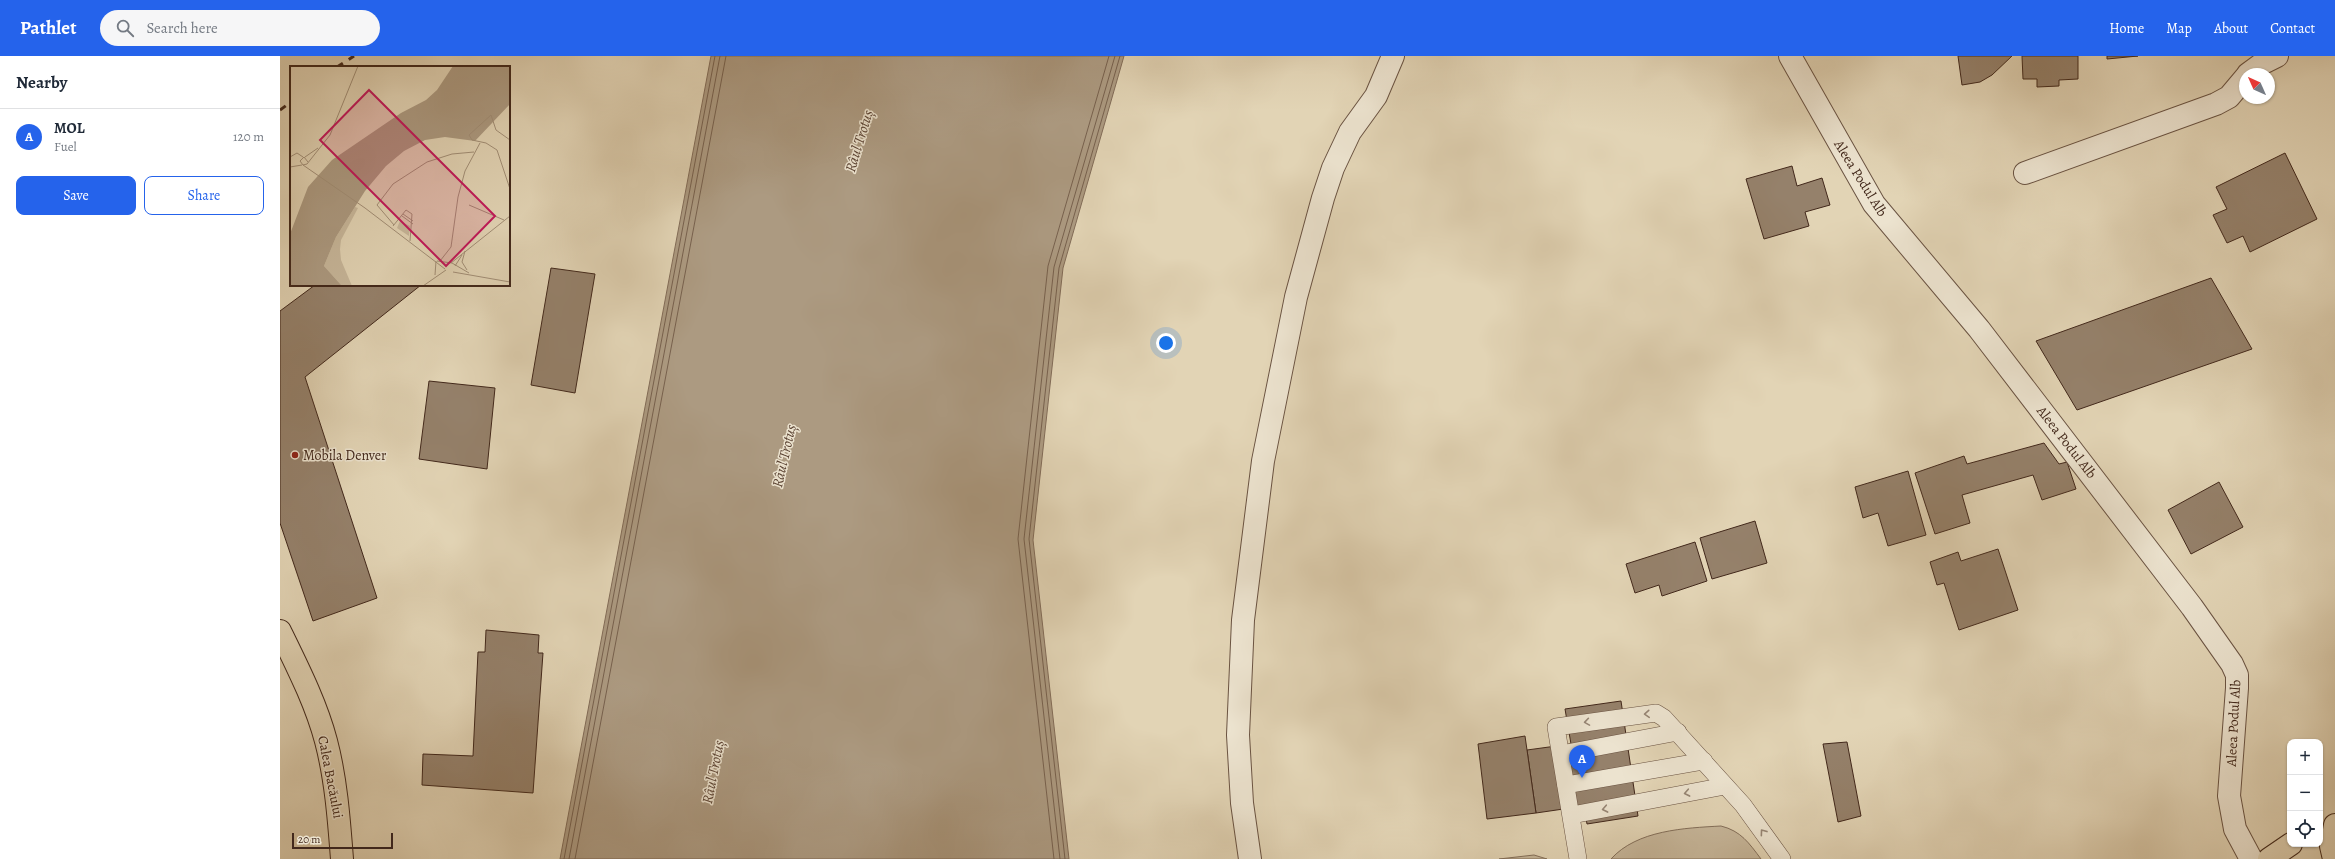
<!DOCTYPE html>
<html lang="en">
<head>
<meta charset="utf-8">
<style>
	:root { --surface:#fff; --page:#f6f6f7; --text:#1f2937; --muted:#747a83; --line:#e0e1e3; --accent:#2563eb }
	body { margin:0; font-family:Alegreya,serif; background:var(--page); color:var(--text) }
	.controls { position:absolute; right:12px; bottom:12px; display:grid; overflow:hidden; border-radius:8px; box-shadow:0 1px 3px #0004 }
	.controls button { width:36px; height:36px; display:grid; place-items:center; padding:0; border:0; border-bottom:1px solid var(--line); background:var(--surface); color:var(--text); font:20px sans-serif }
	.compass { position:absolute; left:1959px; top:12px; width:36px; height:36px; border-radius:50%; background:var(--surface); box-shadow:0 1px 3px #0004; rotate:315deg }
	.scale { position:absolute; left:12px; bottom:10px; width:101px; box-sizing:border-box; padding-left:4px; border:2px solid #42281b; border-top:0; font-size:11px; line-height:14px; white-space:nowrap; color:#42281b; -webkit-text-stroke:3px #ece3cf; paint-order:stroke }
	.you { position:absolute; left:886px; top:287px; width:14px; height:14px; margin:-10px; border:3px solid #fff; border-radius:50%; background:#1a73e8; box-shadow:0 0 0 6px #1a73e833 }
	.badge { display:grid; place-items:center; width:26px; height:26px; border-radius:50%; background:var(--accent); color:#fff; font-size:13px; font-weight:700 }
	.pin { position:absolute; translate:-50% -33px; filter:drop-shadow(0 1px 2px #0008) }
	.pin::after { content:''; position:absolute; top:21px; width:14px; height:12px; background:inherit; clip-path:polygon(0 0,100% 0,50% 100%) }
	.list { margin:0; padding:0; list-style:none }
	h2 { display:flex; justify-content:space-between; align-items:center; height:52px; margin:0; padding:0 16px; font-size:17px }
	h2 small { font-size:13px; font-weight:400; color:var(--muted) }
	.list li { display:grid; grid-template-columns:26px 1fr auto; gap:12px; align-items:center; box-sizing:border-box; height:56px; padding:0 16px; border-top:1px solid var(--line) }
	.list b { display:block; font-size:15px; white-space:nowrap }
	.list p { margin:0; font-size:13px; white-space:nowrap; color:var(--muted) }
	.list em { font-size:13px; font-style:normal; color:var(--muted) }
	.actions { display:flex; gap:8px; padding:12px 16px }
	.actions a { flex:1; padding:9px 0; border:1px solid var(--accent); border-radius:8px; text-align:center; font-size:14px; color:var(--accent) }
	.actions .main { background:var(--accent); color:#fff }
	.icon { flex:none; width:22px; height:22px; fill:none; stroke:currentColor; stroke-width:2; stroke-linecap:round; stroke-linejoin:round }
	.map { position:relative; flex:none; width:2055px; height:803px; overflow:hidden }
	header { display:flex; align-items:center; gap:24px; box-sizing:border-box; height:56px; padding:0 20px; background:var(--accent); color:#fff }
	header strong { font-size:19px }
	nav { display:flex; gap:22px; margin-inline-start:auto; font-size:14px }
	.search { width:280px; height:36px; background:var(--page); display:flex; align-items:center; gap:10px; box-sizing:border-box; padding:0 14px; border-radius:22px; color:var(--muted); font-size:15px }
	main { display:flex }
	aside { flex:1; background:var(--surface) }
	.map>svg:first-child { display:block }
	.green { fill:#c7b79b; stroke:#84705b }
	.water { fill:#ac9a81; stroke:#826c58 }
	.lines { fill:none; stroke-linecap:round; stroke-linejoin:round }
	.shore { stroke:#77614e; stroke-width:1 }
	.building { fill:#95816b; stroke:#42281b }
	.lane-casing { stroke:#6a5342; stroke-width:18 }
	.street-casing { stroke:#6a5342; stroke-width:24 }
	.primary-casing { stroke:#42281b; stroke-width:24 }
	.lane { stroke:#ece3cf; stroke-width:17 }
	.street { stroke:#ece3cf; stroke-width:22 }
	.primary { stroke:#e2d4b5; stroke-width:22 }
	.rail { stroke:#42281b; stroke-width:3; stroke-dasharray:7 7; stroke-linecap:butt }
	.oneway { stroke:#978675 }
	.poi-dot { fill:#8f2418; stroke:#ece3cf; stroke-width:1.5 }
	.labels { text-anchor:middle; stroke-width:3; stroke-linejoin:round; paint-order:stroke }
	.street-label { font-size:14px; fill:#42281b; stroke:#ece3cf }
	.poi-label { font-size:14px; fill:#42281b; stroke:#ece3cf; text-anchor:start }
	.water-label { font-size:15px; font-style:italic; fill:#5c4434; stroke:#ece3cf }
	.inset-road { fill:none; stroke:#a28f77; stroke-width:1 }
	.view { fill:#c2185b; fill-opacity:0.15; stroke:#c2185b; stroke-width:2 }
	.inset-edge { fill:none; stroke:#42281b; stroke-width:2 }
</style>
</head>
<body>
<header>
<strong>Pathlet</strong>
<div class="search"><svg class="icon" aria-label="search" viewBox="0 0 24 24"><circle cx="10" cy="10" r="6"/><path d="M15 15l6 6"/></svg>Search here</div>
<nav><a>Home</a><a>Map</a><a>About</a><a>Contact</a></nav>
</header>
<main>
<aside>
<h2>Nearby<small></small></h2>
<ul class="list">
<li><span class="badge">A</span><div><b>MOL</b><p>Fuel</p></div><em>120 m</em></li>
</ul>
<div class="actions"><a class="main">Save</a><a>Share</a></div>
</aside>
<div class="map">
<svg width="2055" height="803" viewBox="0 0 2055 803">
	<rect width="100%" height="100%" fill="#e2d4b5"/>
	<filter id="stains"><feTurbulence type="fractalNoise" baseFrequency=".005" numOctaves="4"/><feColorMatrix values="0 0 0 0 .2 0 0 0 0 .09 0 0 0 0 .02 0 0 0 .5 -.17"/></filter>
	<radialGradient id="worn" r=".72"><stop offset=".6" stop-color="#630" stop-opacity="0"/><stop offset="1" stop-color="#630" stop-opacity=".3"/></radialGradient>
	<g class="green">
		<path d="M 1441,770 C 1461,775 1469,787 1481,803 L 1331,803 C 1357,774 1405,772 1441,770 Z"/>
		<polygon points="1254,799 1267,803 1219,803"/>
	</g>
	<polygon class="water" points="431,0 844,0 783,212 753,484 789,803 280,803"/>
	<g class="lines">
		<g class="shore">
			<polyline points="284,803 435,0"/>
			<polyline points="289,803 440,0"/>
			<polyline points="295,803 446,0"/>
			<polyline points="774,803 738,483 768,210 829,0"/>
			<polyline points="780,803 744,483 774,211 835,0"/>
			<polyline points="785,803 749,483 779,212 840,0"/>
		</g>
	</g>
	<g class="building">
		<polygon points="1678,0 1732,0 1712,19 1700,26 1682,29"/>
		<polygon points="1742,0 1798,0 1798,23 1779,24 1779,30 1757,31 1757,23 1743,23"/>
		<polygon points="1827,0 1858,0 1827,3"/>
		<polygon points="2005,97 2037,163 1970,196 1963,180 1947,187 1933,159 1947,153 1936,131"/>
		<polygon points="1512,110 1517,130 1542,122 1550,149 1525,156 1529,170 1484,183 1466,123"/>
		<polygon points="271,212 315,218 295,337 251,329"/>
		<polygon points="1931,222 1972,293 1797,354 1756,285"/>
		<polygon points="35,229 141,229 25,321 97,542 33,565 0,467 0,255"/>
		<polygon points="149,325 215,332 207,413 139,403"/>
		<polygon points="1764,387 1779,408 1787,406 1796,433 1762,444 1753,419 1682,439 1690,467 1655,478 1635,417 1684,400 1687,408"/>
		<polygon points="1628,415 1646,479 1608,490 1598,457 1583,462 1575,431"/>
		<polygon points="1939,426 1963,471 1911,498 1888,454"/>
		<polygon points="1475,465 1487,507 1432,523 1420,482"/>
		<polygon points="1415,486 1427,525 1382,540 1379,529 1355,537 1346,508"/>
		<polygon points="1718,493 1738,554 1679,574 1664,527 1657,529 1650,506 1678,496 1681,505"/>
		<polygon points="206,574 259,579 258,597 263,597 253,737 142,729 143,698 193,700 198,596 205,596"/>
		<polygon points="1341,645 1358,760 1307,768 1304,750 1256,757 1247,694 1291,688 1285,653"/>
		<polygon points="1245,680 1256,757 1207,763 1198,688"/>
		<polygon points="1567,686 1581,760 1558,766 1543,688"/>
	</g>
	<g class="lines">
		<g class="lane-casing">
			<g id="lane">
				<polyline points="1281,698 1398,676"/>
				<polyline points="1286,729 1424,705"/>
				<polyline points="1292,759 1445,730"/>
				<polyline points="1298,803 1276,671 1376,657 1384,662 1463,749 1502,803"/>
			</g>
		</g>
		<g class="street-casing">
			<g id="street">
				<polyline points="1510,0 1594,148 1699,273 1912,551 1952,608 1957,619 1957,632 1949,740 1955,773 1971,803"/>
				<polyline points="1968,18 1983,7 1997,0"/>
				<polyline points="1745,117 1936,48 1949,41 1965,22"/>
				<polyline points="970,803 962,747 958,679 963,564 983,405 1016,241 1043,142 1053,112 1070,76 1096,40 1113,0"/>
			</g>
		</g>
		<g class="primary-casing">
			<g id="primary">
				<path d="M 0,575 C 17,610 36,647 46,685 C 56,723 59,764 62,803"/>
				<polyline points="1989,803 2011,788"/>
				<polyline points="2054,803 2051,790 2055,769"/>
			</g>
		</g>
		<use href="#lane" class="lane"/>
		<use href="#street" class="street"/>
		<use href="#primary" class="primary"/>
		<g class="rail">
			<polyline points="57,11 74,0"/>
			<polyline points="0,54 11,46"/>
		</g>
	</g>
	<defs><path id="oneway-chevron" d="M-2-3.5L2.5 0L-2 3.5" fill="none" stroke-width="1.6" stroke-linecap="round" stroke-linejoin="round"/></defs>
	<g class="oneway">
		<use href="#oneway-chevron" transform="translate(1367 658) rotate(176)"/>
		<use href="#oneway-chevron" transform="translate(1307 666) rotate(171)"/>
		<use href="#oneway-chevron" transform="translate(1407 737) rotate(169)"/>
		<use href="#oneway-chevron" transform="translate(1325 753) rotate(169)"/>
		<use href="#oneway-chevron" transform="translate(1483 776) rotate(-126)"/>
	</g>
	<circle class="poi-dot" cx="15" cy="399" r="4"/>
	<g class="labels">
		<g class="street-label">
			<text transform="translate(1581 122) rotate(58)" y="5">Aleea Podul Alb</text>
			<text transform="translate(1787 386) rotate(52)" y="5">Aleea Podul Alb</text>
			<text transform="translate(1953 667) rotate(-87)" y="5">Aleea Podul Alb</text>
			<text transform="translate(51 721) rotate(79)" y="5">Calea Bacăului</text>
		</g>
		<g class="poi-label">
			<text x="23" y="404">Mobila Denver</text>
		</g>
		<g class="water-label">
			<text transform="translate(579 85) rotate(-73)" y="5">Râul Trotuș</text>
			<text transform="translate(504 400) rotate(-77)" y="5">Râul Trotuș</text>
			<text transform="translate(433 716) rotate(-79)" y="5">Râul Trotuș</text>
		</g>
	</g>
	<g transform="translate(10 10)">
		<rect width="220" height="220" fill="#e2d4b5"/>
		<path d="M 65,141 L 68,142 L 51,174 L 50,183 L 51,194 L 62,220 L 52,220 L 34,200 L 46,171 ZM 110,155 L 120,160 L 119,170 L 107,162 Z" fill="#c7b79b"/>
		<path d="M 163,0 L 220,0 L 220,38 L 185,75 L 155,71 L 135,74 L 114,85 L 96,100 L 75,125 L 46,171 L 34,200 L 52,220 L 0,220 L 0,168 L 18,121 L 42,94 L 111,47 L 136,34 L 147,24 Z" fill="#ac9a81"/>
		<path class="inset-road" d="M 220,74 L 206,64 L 201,49 L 179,69 L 182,74 L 196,77 L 207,84 L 220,123M 0,91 L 7,87 L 13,91M 15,91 L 28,82M 18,96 L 14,91 L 10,95 L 13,99 L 17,98 L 40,69 L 68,0M 13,99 L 75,142 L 155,203M 0,101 L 12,99M 179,139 L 214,154M 113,148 L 123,155M 112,150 L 123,158M 104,159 L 87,139 L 103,118 L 137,96 L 162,88 L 184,86M 103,160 L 116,144 L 122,148 L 120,175M 175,185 L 172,196 L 177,204M 147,195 L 162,197 L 179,207M 150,195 L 161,181 L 168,131 L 175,105 L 190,77M 161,197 L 220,150M 165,200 L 172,189M 163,206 L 220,216M 145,209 L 146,195M 133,220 L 156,204"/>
		<path class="view" d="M 79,24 L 205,150 L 156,200 L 30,74 Z"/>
		<rect width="220" height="220" class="inset-edge"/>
	</g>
	<rect width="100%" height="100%" filter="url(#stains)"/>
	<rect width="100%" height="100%" fill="url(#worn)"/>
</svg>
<div class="controls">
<button>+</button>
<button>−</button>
<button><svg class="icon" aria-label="locate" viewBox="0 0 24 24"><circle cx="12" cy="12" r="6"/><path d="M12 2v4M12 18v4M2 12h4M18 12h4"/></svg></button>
</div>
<svg class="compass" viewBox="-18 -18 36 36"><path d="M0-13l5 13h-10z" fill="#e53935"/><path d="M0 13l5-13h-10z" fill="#747a83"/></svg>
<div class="scale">20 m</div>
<div class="you"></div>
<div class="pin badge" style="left:1302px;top:722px">A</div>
</div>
</main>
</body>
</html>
